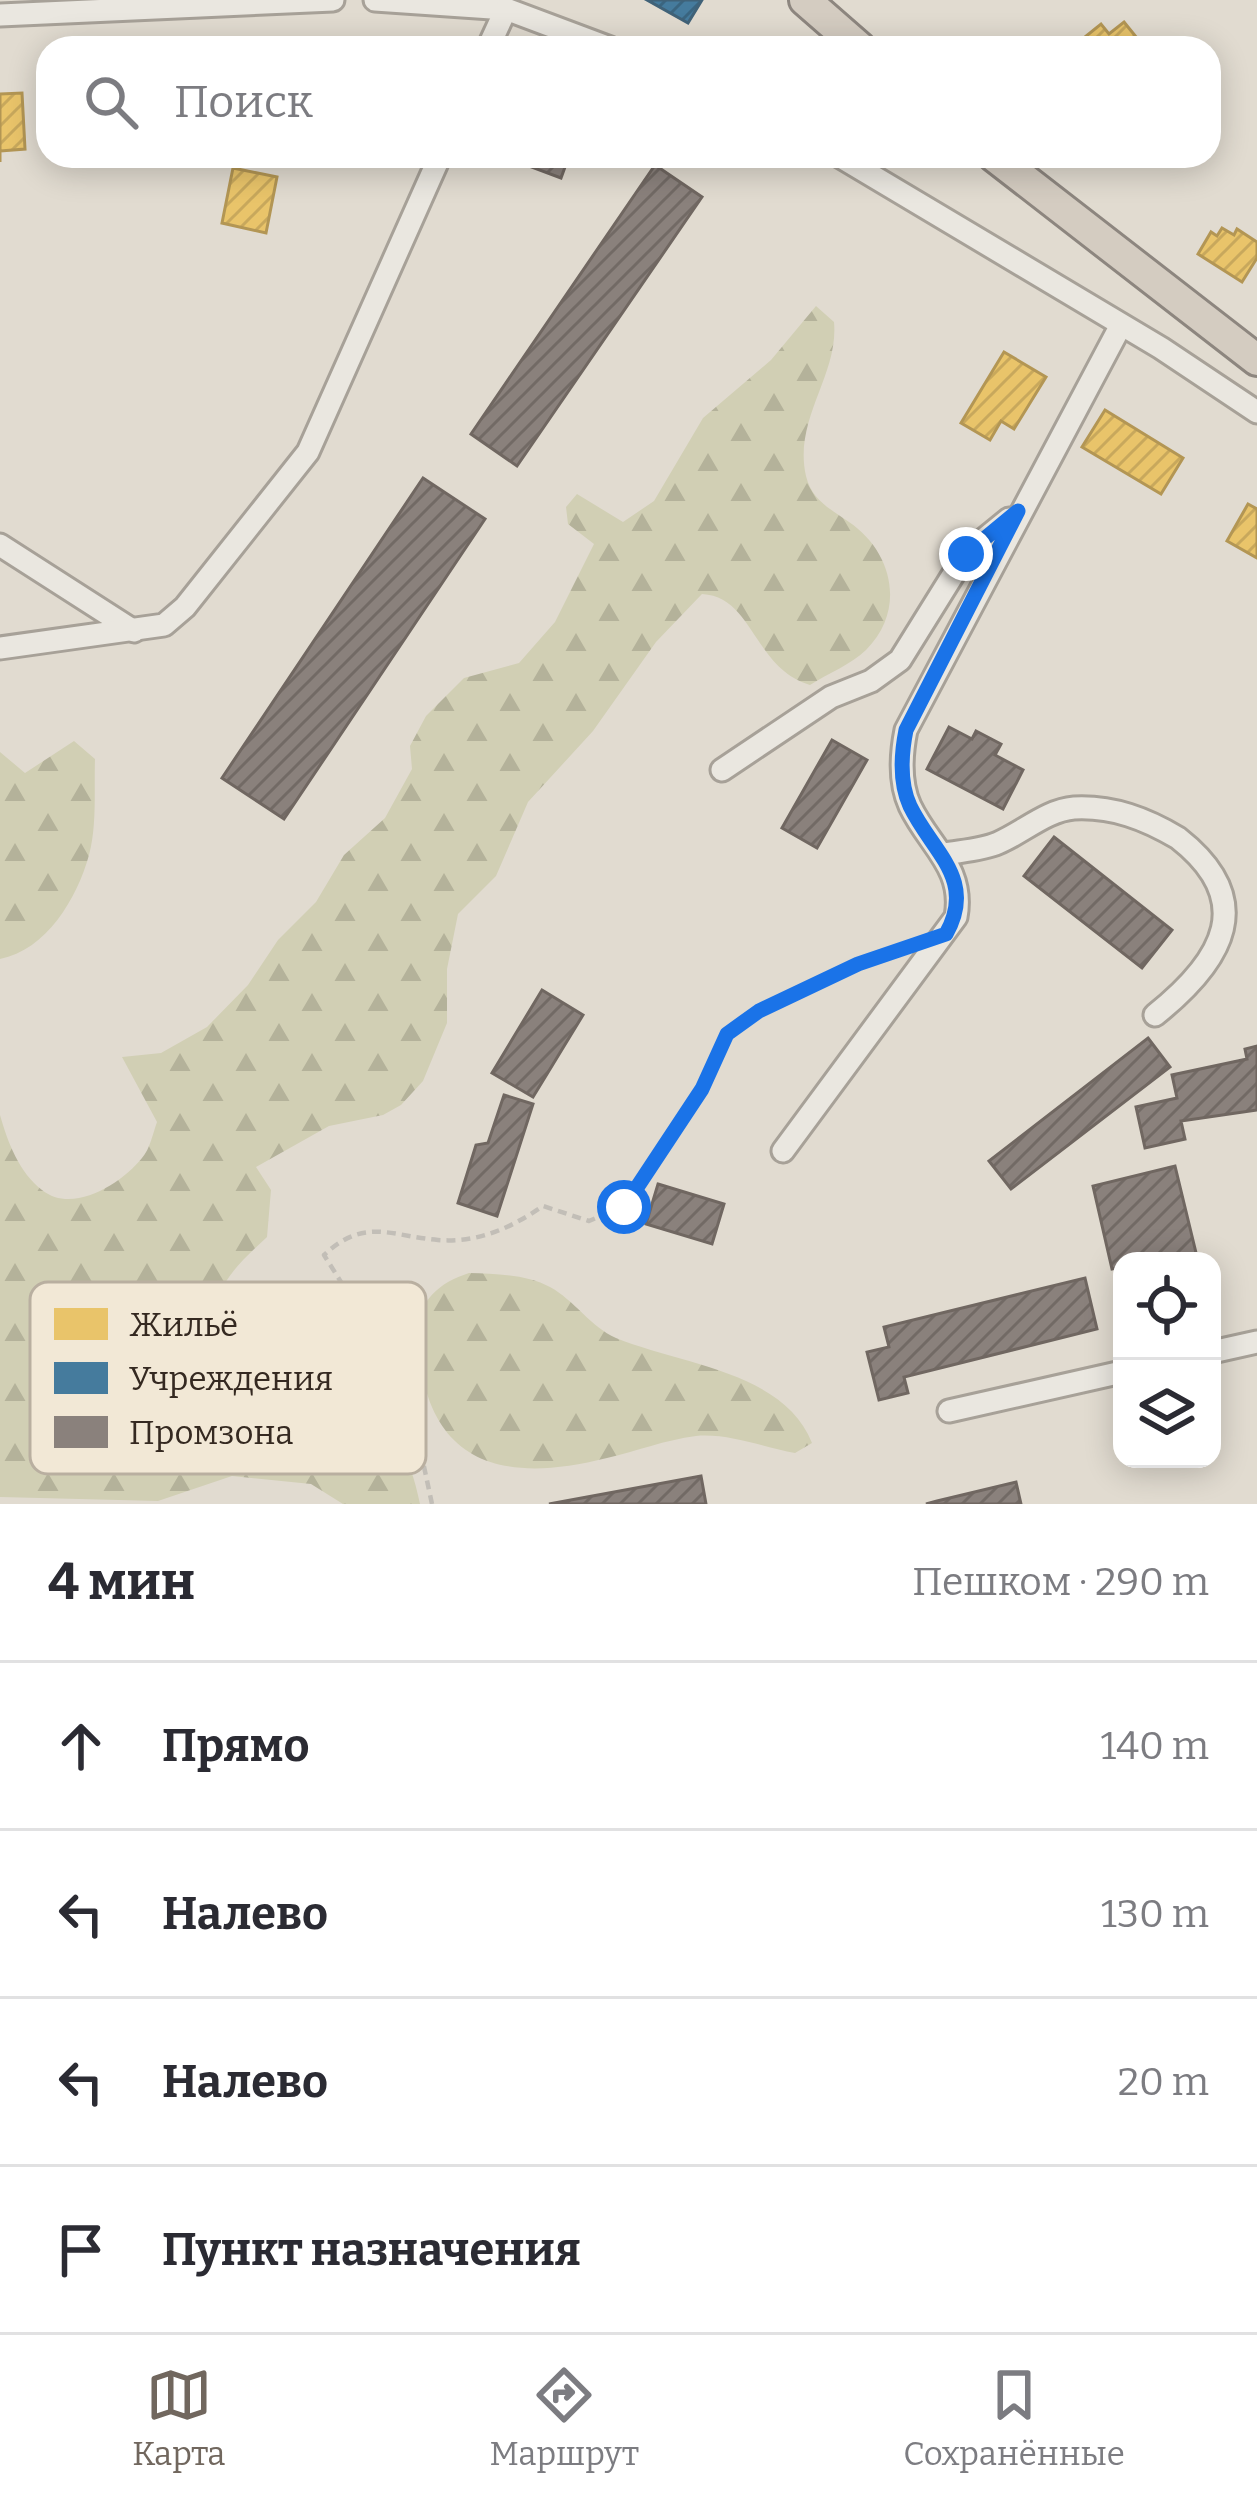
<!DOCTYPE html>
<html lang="ru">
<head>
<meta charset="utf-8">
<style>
	:root { --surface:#fff; --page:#f2f2f3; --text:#2b2b33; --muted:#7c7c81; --line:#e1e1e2; --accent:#71675e }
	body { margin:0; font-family:Bitter,serif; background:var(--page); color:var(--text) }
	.controls { position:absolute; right:36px; bottom:36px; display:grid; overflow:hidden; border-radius:24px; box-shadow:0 6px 30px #0003 }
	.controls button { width:108px; height:108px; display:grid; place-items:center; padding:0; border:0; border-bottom:3px solid var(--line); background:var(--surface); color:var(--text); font:60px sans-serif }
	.stop { position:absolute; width:36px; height:36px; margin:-27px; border:9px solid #1a73e8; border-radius:50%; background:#fff }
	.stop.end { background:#1a73e8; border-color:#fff; box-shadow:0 3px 12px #0008 }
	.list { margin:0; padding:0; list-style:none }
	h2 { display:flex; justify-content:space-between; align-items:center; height:156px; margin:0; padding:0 48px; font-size:51px }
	h2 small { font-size:39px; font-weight:400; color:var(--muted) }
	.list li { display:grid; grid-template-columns:78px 1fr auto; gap:36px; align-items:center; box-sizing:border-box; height:168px; padding:0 48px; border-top:3px solid var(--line) }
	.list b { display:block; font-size:45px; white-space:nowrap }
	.list em { font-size:39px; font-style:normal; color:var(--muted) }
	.icon { flex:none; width:66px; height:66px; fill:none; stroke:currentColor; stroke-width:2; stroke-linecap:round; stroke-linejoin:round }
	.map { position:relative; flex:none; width:1257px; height:1504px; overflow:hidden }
	.search { position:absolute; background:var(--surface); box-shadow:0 6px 30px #0003; left:36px; right:36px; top:36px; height:132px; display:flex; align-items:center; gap:30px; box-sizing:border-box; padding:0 42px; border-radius:36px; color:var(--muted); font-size:45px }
	.sheet { height:828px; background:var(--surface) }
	nav { display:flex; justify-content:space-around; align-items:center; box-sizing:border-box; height:168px; border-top:3px solid var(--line); background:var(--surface); font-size:33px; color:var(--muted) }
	nav a { display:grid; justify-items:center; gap:6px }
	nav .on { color:var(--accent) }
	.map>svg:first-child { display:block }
	.forest { fill:url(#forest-firs) }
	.homes { fill:url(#homes-hatch); stroke:#b39654; stroke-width:3 }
	.public { fill:url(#public-hatch); stroke:#406278; stroke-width:3 }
	.industry { fill:url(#industry-hatch); stroke:#706761; stroke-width:3 }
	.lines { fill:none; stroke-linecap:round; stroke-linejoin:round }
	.minor-casing { stroke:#a7a198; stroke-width:27 }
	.highway-casing { stroke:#8d867f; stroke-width:36 }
	.path { stroke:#c2beb7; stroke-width:4.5; stroke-dasharray:9 6; stroke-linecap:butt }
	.minor { stroke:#eae7e0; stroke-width:21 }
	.highway { stroke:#d4ccc1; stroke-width:30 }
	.route { stroke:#1a73e8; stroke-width:15 }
	.key { fill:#f2e8d6; stroke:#b9afa0; stroke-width:3 }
	.key-label { font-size:33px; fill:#352921 }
</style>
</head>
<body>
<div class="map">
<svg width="1257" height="1504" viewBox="0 0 1257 1504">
	<defs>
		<pattern id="forest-firs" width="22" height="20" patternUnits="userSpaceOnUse" patternTransform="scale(3)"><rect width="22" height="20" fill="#d1cfb4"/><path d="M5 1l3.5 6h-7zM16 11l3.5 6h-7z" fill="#b4b29a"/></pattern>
		<pattern id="homes-hatch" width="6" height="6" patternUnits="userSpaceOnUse" patternTransform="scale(3)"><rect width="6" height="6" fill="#e9c46a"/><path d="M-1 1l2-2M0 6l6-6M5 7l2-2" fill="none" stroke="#c8a85c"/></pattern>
		<pattern id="public-hatch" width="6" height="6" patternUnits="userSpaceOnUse" patternTransform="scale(3)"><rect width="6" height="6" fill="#457b9d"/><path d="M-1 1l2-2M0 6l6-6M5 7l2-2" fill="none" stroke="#3a6580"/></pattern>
		<pattern id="industry-hatch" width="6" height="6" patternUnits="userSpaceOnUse" patternTransform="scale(3)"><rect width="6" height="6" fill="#8a817c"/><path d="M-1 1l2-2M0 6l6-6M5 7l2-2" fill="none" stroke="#726a65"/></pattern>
	</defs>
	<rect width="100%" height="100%" fill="#e1dbd0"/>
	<g class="forest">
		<path d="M 816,306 L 834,322 C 839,375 793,419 806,476 C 812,501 831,509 849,522 C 892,551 907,609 866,650 C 852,664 827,674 810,685 C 753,668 754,597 702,594 L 656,642 L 593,731 L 528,802 L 496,876 L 458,914 L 447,969 L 447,1023 L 423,1081 L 401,1105 L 383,1115 L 329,1126 L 256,1167 L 271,1190 L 267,1237 C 234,1268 209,1290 213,1338 C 302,1387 398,1381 420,1504 L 343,1504 L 311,1484 L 232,1476 L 158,1501 L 0,1497 L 0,1115 C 8,1143 19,1172 42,1190 C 73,1215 122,1183 142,1158 C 150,1149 153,1133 157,1122 L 122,1057 L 161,1053 L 207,1027 L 248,985 L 278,940 L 316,902 L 344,855 L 385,818 L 412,769 L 410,746 L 426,716 L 464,678 L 519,663 L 555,622 L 594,544 L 568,524 L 566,507 L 577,494 L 623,522 L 654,501 L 703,418 L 771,360 Z"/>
		<path d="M 74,741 L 95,759 C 94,789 97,826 89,855 C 77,899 46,950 0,959 L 0,752 L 25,773 Z"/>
		<path d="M 469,1273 C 496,1274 527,1274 550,1287 C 574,1300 591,1327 616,1338 C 679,1364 784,1371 812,1443 L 795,1453 C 764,1447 727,1433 696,1436 C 665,1440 637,1451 607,1458 C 497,1486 424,1461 418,1338 C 416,1302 438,1283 469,1273 Z"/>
	</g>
	<g class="homes">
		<polygon points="1124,22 1145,48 1086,48 1080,41 1101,24 1109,34"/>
		<polygon points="22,93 25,149 0,151 0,162 0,94"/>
		<polygon points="233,168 277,177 266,233 222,223"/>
		<polygon points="1222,228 1234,235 1237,229 1257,242 1257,258 1242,282 1198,254 1211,232 1217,236"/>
		<polygon points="1004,352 1046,377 1014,429 1001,421 990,440 961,423"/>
		<polygon points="1105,410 1183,458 1161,494 1082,447"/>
		<polygon points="1248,504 1257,509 1257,558 1227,541"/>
	</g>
	<polygon class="public" points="647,0 702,0 688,23"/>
	<g class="industry">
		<polygon points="502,156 569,156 561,178"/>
		<polygon points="655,165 702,197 517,466 471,434"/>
		<polygon points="423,478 485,519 284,819 222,778"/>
		<polygon points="949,727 972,739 976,731 1001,744 995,755 1023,770 1003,809 927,769"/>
		<polygon points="832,740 867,760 817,848 782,828"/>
		<polygon points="1054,837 1172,930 1142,968 1024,876"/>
		<polygon points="542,990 583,1015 533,1097 492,1073"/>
		<polygon points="1148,1038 1170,1067 1011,1189 989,1161"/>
		<polygon points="1257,1046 1257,1110 1181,1121 1185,1139 1145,1148 1136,1107 1177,1098 1172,1075 1247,1059 1245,1049"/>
		<polygon points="504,1095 533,1104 497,1216 458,1203 476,1145 488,1143"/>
		<polygon points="1175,1166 1198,1261 1122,1261 1122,1267 1112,1269 1093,1186"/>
		<polygon points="658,1184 724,1204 712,1244 646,1224"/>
		<polygon points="1085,1278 1097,1329 904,1377 908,1393 879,1400 867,1352 889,1347 884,1327"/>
		<polygon points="701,1476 706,1504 549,1504"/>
		<polygon points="1016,1482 1021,1504 926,1504 937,1501"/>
	</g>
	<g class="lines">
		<g class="minor-casing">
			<g id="minor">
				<polyline points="375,0 506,9 610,48"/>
				<polyline points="0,15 333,0"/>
				<polyline points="488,48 506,9"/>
				<polyline points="839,156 1161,348 1257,412"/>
				<polyline points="0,545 134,631"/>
				<polyline points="0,648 164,625 185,607 308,452 440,156"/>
				<polyline points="722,770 831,697 871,681 900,660 966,554 1009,519"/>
				<path d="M 944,854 C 961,851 982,850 998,843 C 1022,833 1047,810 1074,808 C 1113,806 1146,819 1178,838 C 1257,900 1225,959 1155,1015"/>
				<path d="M 783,1151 L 956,917 C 965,868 929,846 910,806 C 899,782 901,755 906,730 L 1121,325"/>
				<polyline points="1212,1352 1257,1342"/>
				<polyline points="949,1411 1122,1372"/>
			</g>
		</g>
		<g class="highway-casing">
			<g id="highway">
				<polyline points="805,0 860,48"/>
				<polyline points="994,156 1257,360"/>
			</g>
		</g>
		<path class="path" d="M 432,1504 L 407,1387 L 324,1255 C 365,1217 390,1236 438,1240 C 478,1243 511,1228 543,1206 L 589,1221 L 624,1206 L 702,1089 L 727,1034 L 759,1011 L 907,945"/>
		<use href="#minor" class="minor"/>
		<use href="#highway" class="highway"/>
	</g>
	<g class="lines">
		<path class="route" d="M 624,1207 L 702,1089 L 727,1034 L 759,1011 L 858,964 L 946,934 C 977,879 932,852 910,806 C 899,782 901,755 906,730 L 1018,511 L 966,554"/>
	</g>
	<rect x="30" y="1282" width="396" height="192" rx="18" class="key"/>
	<rect x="54" y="1308" width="54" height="32" fill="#e9c46a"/>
	<rect x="54" y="1362" width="54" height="32" fill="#457b9d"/>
	<rect x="54" y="1416" width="54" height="32" fill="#8a817c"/>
	<g class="key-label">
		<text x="129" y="1336">Жильё</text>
		<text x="129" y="1390">Учреждения</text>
		<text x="129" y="1444">Промзона</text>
	</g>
</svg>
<div class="controls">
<button><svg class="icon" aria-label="locate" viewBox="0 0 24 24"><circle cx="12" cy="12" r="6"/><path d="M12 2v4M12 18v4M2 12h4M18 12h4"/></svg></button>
<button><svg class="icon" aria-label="layers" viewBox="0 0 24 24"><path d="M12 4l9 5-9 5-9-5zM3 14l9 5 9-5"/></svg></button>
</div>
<div class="stop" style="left:624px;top:1207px"></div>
<div class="stop end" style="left:966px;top:554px"></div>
<div class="search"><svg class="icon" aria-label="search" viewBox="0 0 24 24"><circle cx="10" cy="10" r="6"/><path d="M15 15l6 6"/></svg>Поиск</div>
</div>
<section class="sheet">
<h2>4 мин<small>Пешком · 290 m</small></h2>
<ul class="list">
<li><svg class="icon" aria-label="ahead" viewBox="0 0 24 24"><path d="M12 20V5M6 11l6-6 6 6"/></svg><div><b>Прямо</b></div><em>140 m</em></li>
<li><svg class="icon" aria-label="left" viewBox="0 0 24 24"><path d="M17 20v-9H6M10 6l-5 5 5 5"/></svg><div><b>Налево</b></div><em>130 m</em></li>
<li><svg class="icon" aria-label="left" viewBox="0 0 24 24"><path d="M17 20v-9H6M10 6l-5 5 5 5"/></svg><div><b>Налево</b></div><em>20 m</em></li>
<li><svg class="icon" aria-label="arrive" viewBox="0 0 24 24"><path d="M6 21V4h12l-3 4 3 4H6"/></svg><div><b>Пункт назначения</b></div></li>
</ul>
</section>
<nav>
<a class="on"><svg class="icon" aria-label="map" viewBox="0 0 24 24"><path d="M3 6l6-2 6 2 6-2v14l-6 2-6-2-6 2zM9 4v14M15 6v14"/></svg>Карта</a>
<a><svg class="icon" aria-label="directions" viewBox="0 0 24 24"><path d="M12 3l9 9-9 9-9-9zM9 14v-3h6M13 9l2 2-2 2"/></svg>Маршрут</a>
<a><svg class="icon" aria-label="saved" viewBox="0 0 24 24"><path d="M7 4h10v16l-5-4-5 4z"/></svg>Сохранённые</a>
</nav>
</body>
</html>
